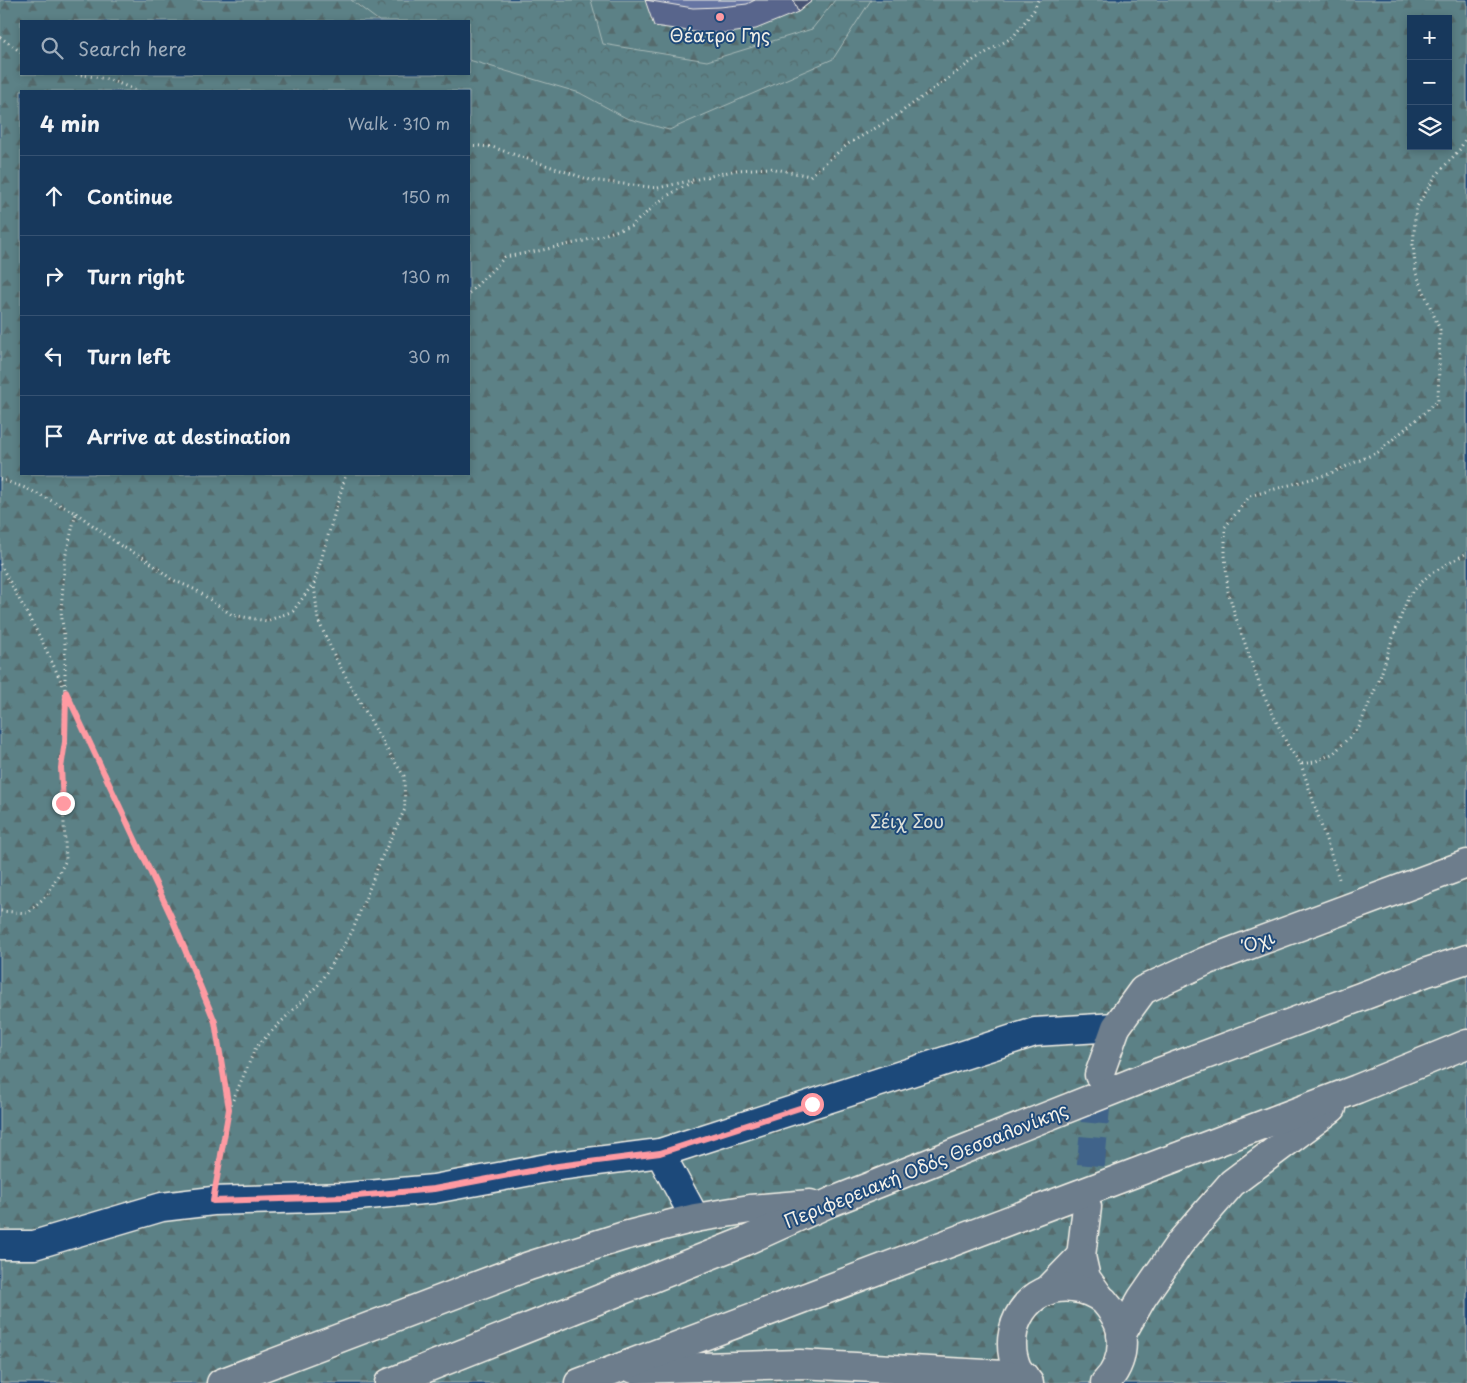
<!DOCTYPE html>
<html lang="en">
<head>
<meta charset="utf-8">
<style>
	:root { --surface:#17385c; --page:#244365; --text:#f1f3f6; --muted:#9eacbb; --line:#365272 }
	body { margin:0; font-family:"Playpen Sans",sans-serif; background:var(--page); color:var(--text) }
	.controls { position:absolute; right:15px; top:15px; display:grid; overflow:hidden; border-radius:0px; box-shadow:0 2px 8px #0003 }
	.controls button { width:45px; height:45px; display:grid; place-items:center; padding:0; border:0; border-bottom:1px solid var(--line); background:var(--surface); color:var(--text); font:25px sans-serif }
	.stop { position:absolute; width:15px; height:15px; margin:-11px; border:4px solid #ff9aa2; border-radius:50%; background:#fff }
	.stop.end { background:#ff9aa2; border-color:#fff; box-shadow:0 1px 5px #0008 }
	.list { margin:0; padding:0; list-style:none }
	h2 { display:flex; justify-content:space-between; align-items:center; height:65px; margin:0; padding:0 20px; font-size:21px }
	h2 small { font-size:16px; font-weight:400; color:var(--muted) }
	.list li { display:grid; grid-template-columns:32px 1fr auto; gap:15px; align-items:center; box-sizing:border-box; height:80px; padding:0 20px; border-top:1px solid var(--line) }
	.list b { display:block; font-size:19px; white-space:nowrap }
	.list em { font-size:16px; font-style:normal; color:var(--muted) }
	.icon { flex:none; width:28px; height:28px; fill:none; stroke:currentColor; stroke-width:2; stroke-linecap:round; stroke-linejoin:round }
	.map { position:relative; flex:none; width:1467px; height:1383px; overflow:hidden }
	.search { position:absolute; background:var(--surface); box-shadow:0 2px 8px #0003; left:20px; top:20px; width:450px; height:55px; display:flex; align-items:center; gap:12px; box-sizing:border-box; padding:0 18px; border-radius:0px; color:var(--muted); font-size:19px }
	.panel { position:absolute; background:var(--surface); box-shadow:0 2px 8px #0003; left:20px; top:90px; width:450px; height:385px; border-radius:0px }
	.map>svg:first-child { display:block }
	.forest { fill:url(#forest-firs); stroke:#a8b9b7; fill-rule:evenodd }
	.park { fill:url(#park-crowns); stroke:#a8b9b7 }
	.lines { fill:none; stroke-linecap:round; stroke-linejoin:round }
	.major-tunnel { stroke:#3f638a; stroke-width:28; stroke-dasharray:28 14; stroke-linecap:butt }
	.minor-casing { stroke:#f4f1e8; stroke-width:31 }
	.major-casing { stroke:#f4f1e8; stroke-width:31 }
	.highway-casing { stroke:#f4f1e8; stroke-width:31 }
	.path { stroke:#f4f1e8; stroke-width:3; stroke-dasharray:1 4; stroke-linecap:butt }
	.minor { stroke:#1f4a7a; stroke-width:28 }
	.major { stroke:#6d7d8c; stroke-width:28 }
	.highway { stroke:#6d7d8c; stroke-width:28 }
	.wall { fill:#58658c; stroke:#f4f1e8 }
	.shaded-wall { fill:#475272; stroke:#f4f1e8 }
	.building { fill:#6675a3; stroke:#f4f1e8 }
	.route { stroke:#ff9aa2; stroke-width:6 }
	.poi-dot { fill:#ff9aa2; stroke:#1f4a7a; stroke-width:2 }
	.labels { text-anchor:middle; stroke-width:4; stroke-linejoin:round; paint-order:stroke }
	.poi-label { font-size:18px; fill:#f4f1e8; stroke:#1f4a7a }
	.park-label { font-size:18px; fill:#dde0d9; stroke:#1f4a7a }
	.street-label { font-size:18px; fill:#f4f1e8; stroke:#1f4a7a }
</style>
</head>
<body>
<div class="map">
<svg width="1467" height="1383" viewBox="0 0 1467 1383">
	<defs>
		<pattern id="forest-firs" width="22" height="20" patternUnits="userSpaceOnUse" patternTransform="scale(1.25)"><rect width="22" height="20" fill="#5c8186"/><path d="M5 1l3.5 6h-7zM16 11l3.5 6h-7z" fill="#546a6c"/></pattern>
		<pattern id="park-crowns" width="20" height="18" patternUnits="userSpaceOnUse" patternTransform="scale(1.25)"><rect width="20" height="18" fill="#5c8186"/><path d="M2 6a3 3 0 1 1 6 0M12 15a3 3 0 1 1 6 0" fill="none" stroke="#546a6c"/></pattern>
	</defs>
	<rect width="100%" height="100%" fill="#1f4a7a"/>
	<filter id="ink" filterUnits="userSpaceOnUse"><feTurbulence type="fractalNoise" baseFrequency=".02" numOctaves="2"/><feDisplacementMap in="SourceGraphic" scale="10" xChannelSelector="R" yChannelSelector="G"/><feConvolveMatrix kernelMatrix="1 2 1 2 8 2 1 2 1" color-interpolation-filters="sRGB"/></filter>
	<g filter="url(#ink)">
		<path class="forest" d="M 0,0 L 1467,0 L 1467,1383 L 0,1383 ZM 1411,19 L 1448,19 L 1448,146 L 1411,146 ZM 21,21 L 469,21 L 469,74 L 21,74 ZM 21,91 L 469,91 L 469,474 L 21,474 Z"/>
		<polygon class="park" points="351,0 591,0 603,44 707,61 812,29 835,0 871,0 833,59 669,130 626,118 580,93 469,60 469,21 379,21"/>
		<g class="lines">
			<polyline class="major-tunnel" points="1087,1207 1099,1075"/>
			<g class="minor-casing">
				<g id="minor">
					<polyline points="660,1153 695,1218"/>
					<polyline points="0,1245 34,1245 162,1207 213,1201 346,1197 434,1189 558,1166 660,1153 1035,1032 1116,1027"/>
				</g>
			</g>
			<g class="major-casing">
				<g id="major">
					<polyline points="1099,1075 1116,1027 1143,990 1206,961 1467,864"/>
					<polyline points="1081,1256 1087,1207"/>
					<polyline points="1047,1291 1081,1256 1086,1278 1099,1296"/>
					<path d="M 1029,1383 C 1025,1378 1020,1373 1017,1368 C 1000,1329 1028,1282 1073,1288 C 1084,1289 1095,1293 1104,1301 C 1112,1310 1118,1319 1121,1331 C 1124,1351 1119,1369 1105,1383"/>
				</g>
			</g>
			<g class="highway-casing">
				<g id="highway">
					<polyline points="1121,1335 1142,1298 1180,1243 1232,1183 1332,1108"/>
					<polyline points="634,1369 800,1364 1024,1376"/>
					<polyline points="221,1383 529,1266 624,1236 695,1218 750,1209 810,1204"/>
					<polyline points="389,1383 743,1242 831,1202 1149,1076 1427,972 1467,959"/>
					<polyline points="579,1383 1357,1089 1467,1044"/>
				</g>
			</g>
			<g class="path">
				<polyline points="0,37 21,52"/>
				<polyline points="76,74 107,79 139,91"/>
				<polyline points="1467,136 1460,149 1435,177 1416,208 1413,245 1416,273 1440,330 1438,401 1378,452 1329,474 1250,496 1225,527 1225,555 1228,591 1235,615 1261,689 1289,748 1301,764 1314,762 1334,753 1359,727 1380,678 1391,643 1409,595 1430,574 1467,553"/>
				<polyline points="469,145 492,147 590,180 658,188 737,170 770,168 810,176 848,144 893,118 975,59 1013,37 1034,10 1038,0"/>
				<polyline points="469,293 505,257 538,251 584,241 631,226 665,197 692,182"/>
				<polyline points="0,479 28,489 76,513 65,558 61,611 65,644 65,742 61,768 66,860 48,894 28,913 0,911"/>
				<polyline points="76,513 121,546 146,559 171,579 196,590 232,615 267,621 293,611 313,584"/>
				<polyline points="0,564 42,641 101,766 171,916 215,1022 229,1109 217,1173"/>
				<polyline points="1301,764 1340,882"/>
				<polyline points="229,1109 256,1047 318,985 352,932 381,859 405,809 404,776 386,748 336,659 318,620 314,584 346,474"/>
			</g>
			<use href="#minor" class="minor"/>
			<use href="#major" class="major"/>
			<use href="#highway" class="highway"/>
		</g>
		<polygon class="wall" points="645,0 813,0 798,12 756,29 730,33 702,33 654,26"/>
		<polygon class="shaded-wall" points="793,0 813,0 798,12"/>
		<polygon class="building" points="645,0 755,0 747,4 720,7 693,8"/>
	</g>
	<g class="lines" filter="url(#ink)">
		<polyline class="route" points="63,803 61,768 65,742 66,692 171,916 215,1022 229,1109 213,1201 346,1197 434,1189 558,1166 660,1153 812,1104"/>
	</g>
	<circle class="poi-dot" cx="720" cy="17" r="5"/>
	<g class="labels">
		<g class="poi-label">
			<text x="720" y="42">Θέατρο Γης</text>
		</g>
		<g class="park-label">
			<text x="907" y="828">Σέιχ Σου</text>
		</g>
		<g class="street-label">
			<text transform="translate(1259 942) rotate(-20)" y="6">Όχι</text>
			<text transform="translate(926 1166) rotate(-22)" y="6">Περιφερειακή Οδός Θεσσαλονίκης</text>
		</g>
	</g>
</svg>
<div class="controls">
<button>+</button>
<button>−</button>
<button><svg class="icon" aria-label="layers" viewBox="0 0 24 24"><path d="M12 4l9 5-9 5-9-5zM3 14l9 5 9-5"/></svg></button>
</div>
<div class="stop" style="left:812px;top:1104px"></div>
<div class="stop end" style="left:63px;top:803px"></div>
<div class="search"><svg class="icon" aria-label="search" viewBox="0 0 24 24"><circle cx="10" cy="10" r="6"/><path d="M15 15l6 6"/></svg>Search here</div>
<section class="panel">
<h2>4 min<small>Walk · 310 m</small></h2>
<ul class="list">
<li><svg class="icon" aria-label="ahead" viewBox="0 0 24 24"><path d="M12 20V5M6 11l6-6 6 6"/></svg><div><b>Continue</b></div><em>150 m</em></li>
<li><svg class="icon" aria-label="right" viewBox="0 0 24 24"><path d="M7 20v-9h11M14 6l5 5-5 5"/></svg><div><b>Turn right</b></div><em>130 m</em></li>
<li><svg class="icon" aria-label="left" viewBox="0 0 24 24"><path d="M17 20v-9H6M10 6l-5 5 5 5"/></svg><div><b>Turn left</b></div><em>30 m</em></li>
<li><svg class="icon" aria-label="arrive" viewBox="0 0 24 24"><path d="M6 21V4h12l-3 4 3 4H6"/></svg><div><b>Arrive at destination</b></div></li>
</ul>
</section>
</div>
</body>
</html>
